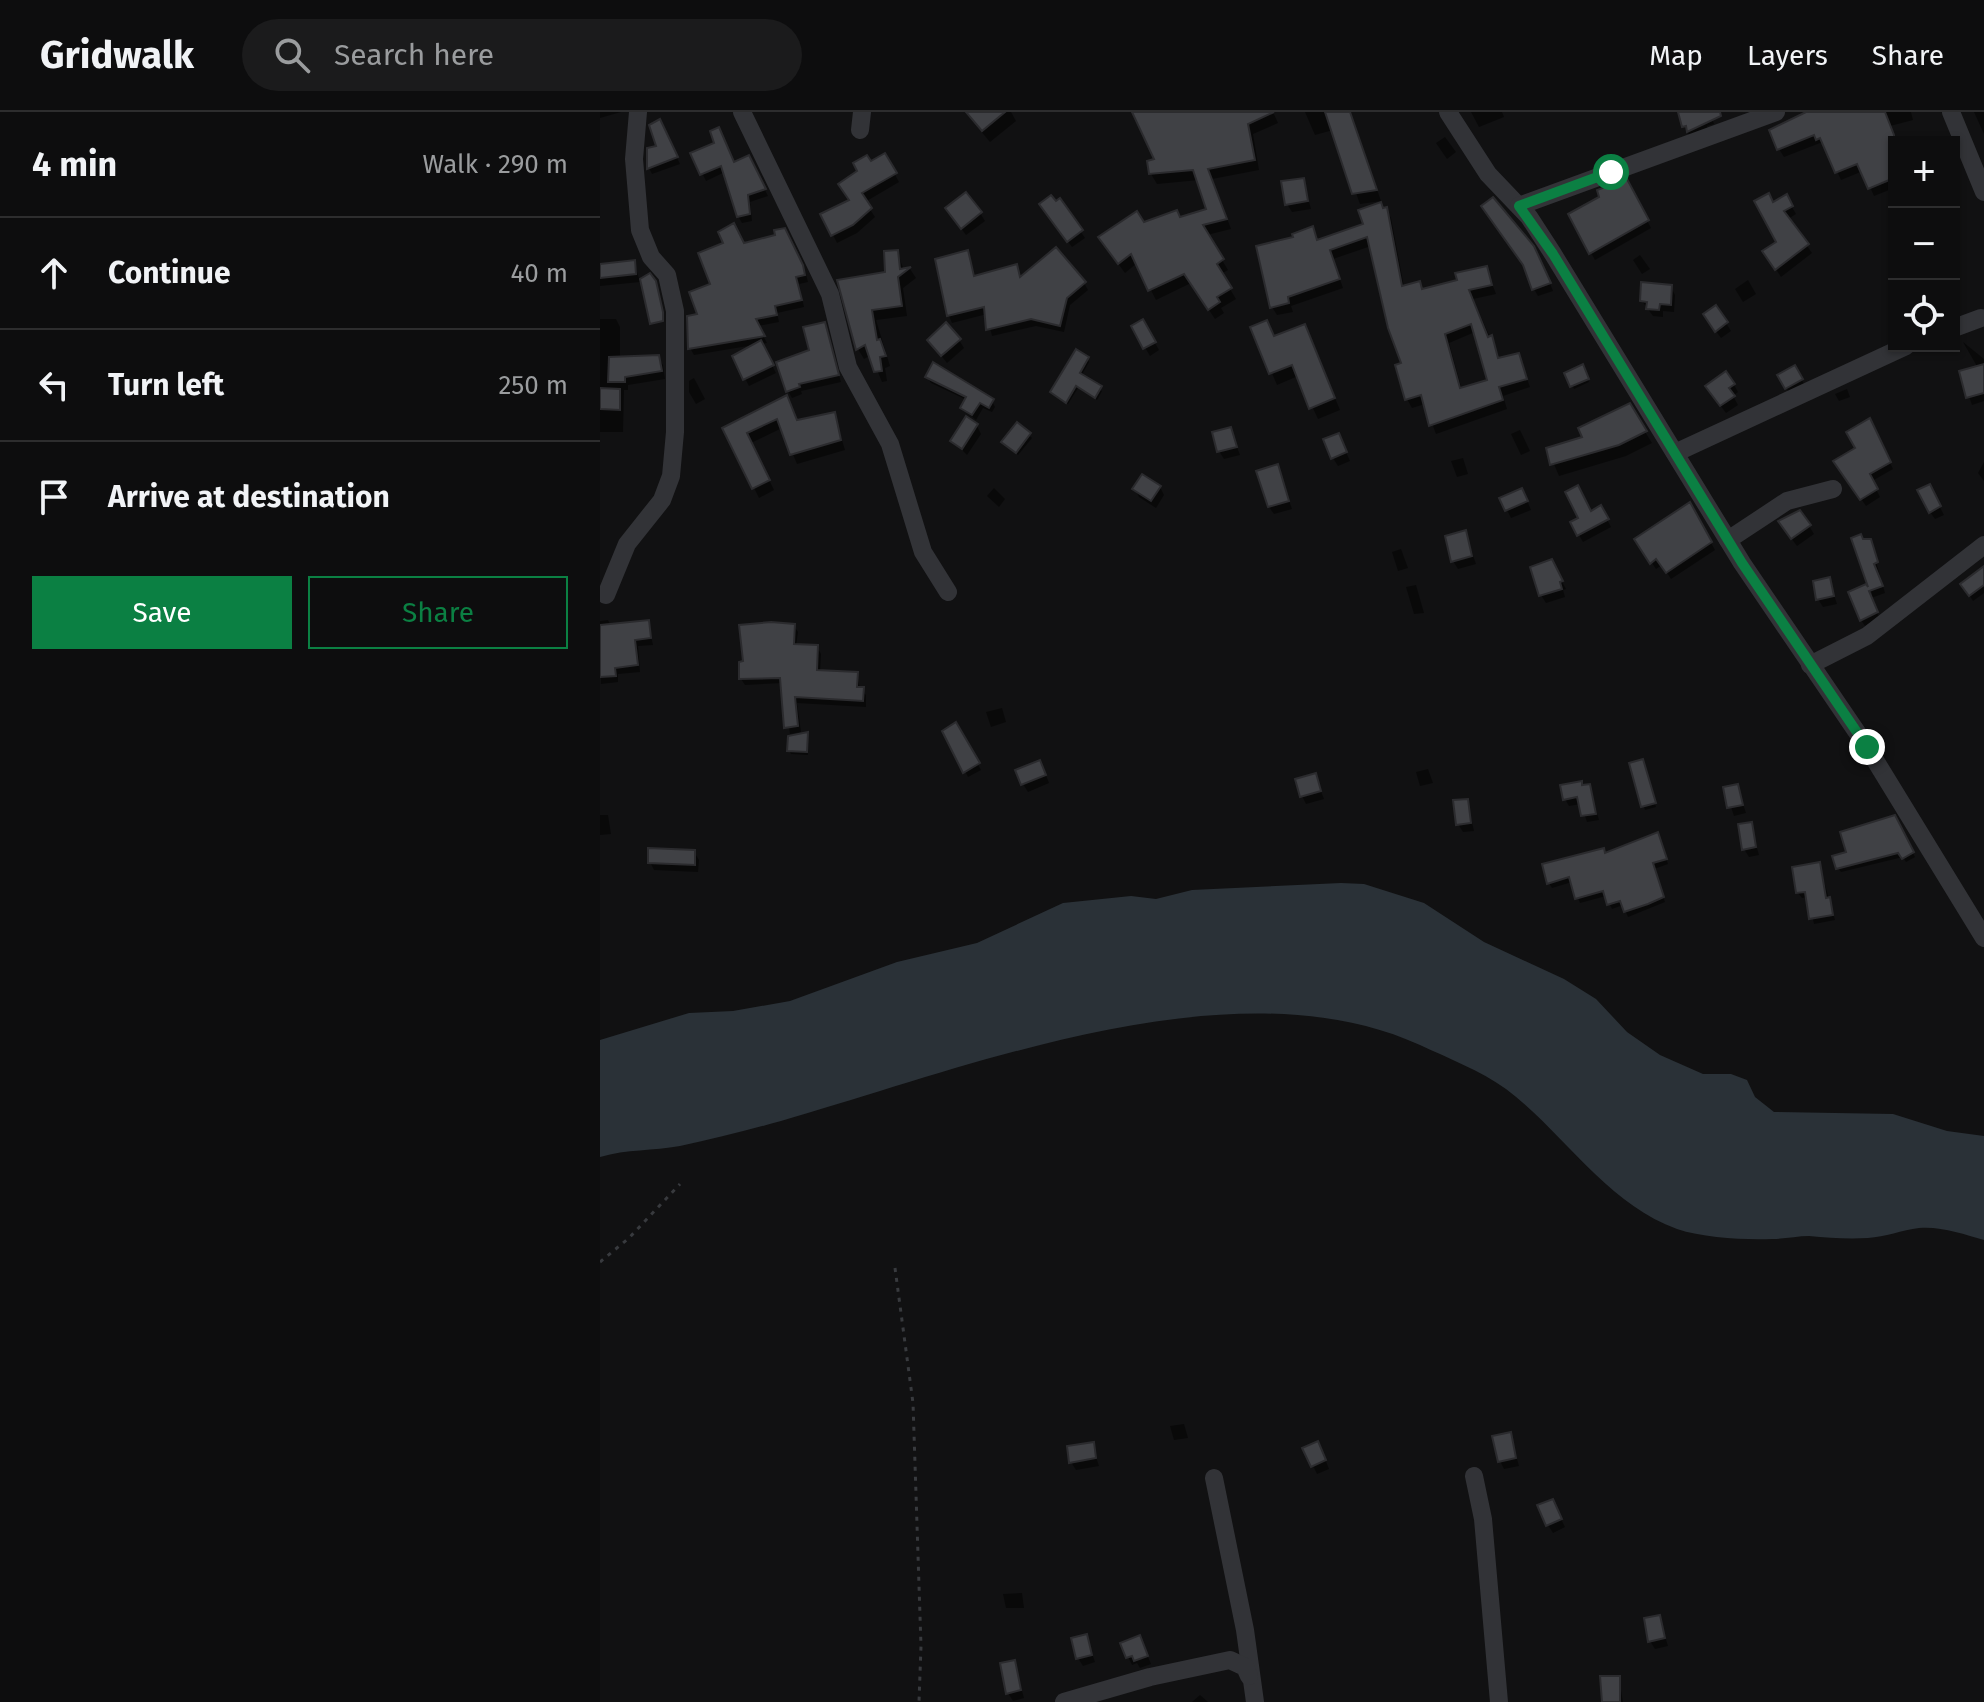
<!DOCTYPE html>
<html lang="en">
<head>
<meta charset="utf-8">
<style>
	:root { --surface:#0d0d0e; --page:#1b1b1c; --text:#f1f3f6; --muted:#9a9c9e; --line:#2d2d2e; --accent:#0b8043 }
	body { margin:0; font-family:"Fira Sans",sans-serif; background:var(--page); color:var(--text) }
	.controls { position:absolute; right:24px; top:24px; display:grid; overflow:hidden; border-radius:0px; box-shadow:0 2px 6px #0004 }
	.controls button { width:72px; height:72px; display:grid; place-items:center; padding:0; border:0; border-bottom:2px solid var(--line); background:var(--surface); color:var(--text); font:40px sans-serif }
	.stop { position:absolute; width:24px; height:24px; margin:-18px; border:6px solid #0b8043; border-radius:50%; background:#fff }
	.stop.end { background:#0b8043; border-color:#fff; box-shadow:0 2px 8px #0008 }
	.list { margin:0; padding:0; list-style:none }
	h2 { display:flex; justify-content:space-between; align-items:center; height:104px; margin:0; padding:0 32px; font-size:34px }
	h2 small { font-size:26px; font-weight:400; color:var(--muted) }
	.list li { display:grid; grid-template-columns:52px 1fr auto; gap:24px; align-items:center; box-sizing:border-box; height:112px; padding:0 32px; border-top:2px solid var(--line) }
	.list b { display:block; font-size:30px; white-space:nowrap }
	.list em { font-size:26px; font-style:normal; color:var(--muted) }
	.actions { display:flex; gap:16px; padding:24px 32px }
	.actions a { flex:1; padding:18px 0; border:2px solid var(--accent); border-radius:0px; text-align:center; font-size:28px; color:var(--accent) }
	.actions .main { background:var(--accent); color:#fff }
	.icon { flex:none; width:44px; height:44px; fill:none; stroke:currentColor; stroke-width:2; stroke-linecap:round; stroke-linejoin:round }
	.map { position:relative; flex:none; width:1384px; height:1590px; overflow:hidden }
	header { display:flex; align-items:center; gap:48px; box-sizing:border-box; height:112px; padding:0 40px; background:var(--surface); border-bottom:2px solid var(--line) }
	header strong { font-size:38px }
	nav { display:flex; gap:44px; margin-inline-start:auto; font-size:28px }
	.search { width:560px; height:72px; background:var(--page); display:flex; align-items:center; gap:20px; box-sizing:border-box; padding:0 28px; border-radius:44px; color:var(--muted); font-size:30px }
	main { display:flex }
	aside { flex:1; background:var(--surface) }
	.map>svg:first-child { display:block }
	.water { fill:#2a3137 }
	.shadow { fill:#0007; fill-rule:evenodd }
	.building { fill:#404145; stroke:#2b2b2e; stroke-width:2; fill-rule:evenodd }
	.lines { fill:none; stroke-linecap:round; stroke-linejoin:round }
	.path { stroke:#383a3e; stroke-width:3; stroke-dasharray:4 6; stroke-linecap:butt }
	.minor { stroke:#323337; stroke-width:18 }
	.route { stroke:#0b8043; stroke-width:10 }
</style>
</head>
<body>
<header>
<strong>Gridwalk</strong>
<div class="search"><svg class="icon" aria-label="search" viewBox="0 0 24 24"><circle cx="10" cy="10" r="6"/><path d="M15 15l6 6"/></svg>Search here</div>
<nav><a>Map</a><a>Layers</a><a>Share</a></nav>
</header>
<main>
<aside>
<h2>4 min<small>Walk · 290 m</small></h2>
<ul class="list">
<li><svg class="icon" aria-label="ahead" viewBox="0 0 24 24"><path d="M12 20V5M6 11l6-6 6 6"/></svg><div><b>Continue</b></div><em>40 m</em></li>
<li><svg class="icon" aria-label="left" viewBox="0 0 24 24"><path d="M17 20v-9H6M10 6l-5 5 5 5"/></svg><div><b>Turn left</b></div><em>250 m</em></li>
<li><svg class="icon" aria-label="arrive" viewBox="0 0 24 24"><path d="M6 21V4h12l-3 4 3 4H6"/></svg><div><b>Arrive at destination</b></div></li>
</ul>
<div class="actions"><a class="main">Save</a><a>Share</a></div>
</aside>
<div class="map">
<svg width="1384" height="1590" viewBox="0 0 1384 1590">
	<rect width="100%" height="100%" fill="#111112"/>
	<path class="water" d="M 741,771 L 764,772 L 824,791 L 884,830 L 964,867 L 996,887 L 1027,920 L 1060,943 L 1103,962 L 1131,962 L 1147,968 L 1155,985 L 1174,1000 L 1293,1002 L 1347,1019 L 1384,1024 L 1384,1128 C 1364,1122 1340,1114 1319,1116 C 1302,1118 1285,1125 1268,1126 C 1248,1127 1229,1126 1209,1124 C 1197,1124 1185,1127 1172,1127 C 1144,1128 1104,1126 1077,1117 C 1007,1092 963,1020 906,977 C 881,959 848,946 820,933 C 633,848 367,956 181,1009 C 148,1018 114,1027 80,1034 C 53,1039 27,1037 0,1045 L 0,928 L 89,901 L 133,899 L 190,889 L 297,850 L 377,831 L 463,791 L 531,784 L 556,787 L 592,778 Z"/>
	<g class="shadow">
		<polygon points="0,0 21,0 0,6"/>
		<polygon points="365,0 411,0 416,9 390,30"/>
		<polygon points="534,0 673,0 678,11 653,22 659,58 612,67 631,117 607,123 628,158 621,162 636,187 621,196 624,201 615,207 591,171 556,188 537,151 525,161 506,135 608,99 599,68 557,72 551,62 557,49"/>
		<polygon points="705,0 750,0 781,89 760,92 733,18 715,23"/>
		<polygon points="871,0 902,0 904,5 879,15"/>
		<polygon points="1082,0 1110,0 1114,12 1107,14 1109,21 1094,27 1088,22"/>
		<polygon points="1212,0 1311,0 1313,8 1290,14 1296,30 1294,76 1274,84 1263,59 1241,68 1226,34 1220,31 1184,45 1179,37"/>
		<polygon points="1374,0 1384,0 1384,22"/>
		<polygon points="63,16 80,52 52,62 49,56"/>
		<polygon points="845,25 856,40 847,47 836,31"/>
		<polygon points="1323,25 1326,30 1304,30"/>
		<polygon points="93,42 134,52 152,52 168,84 150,90 152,109 142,111 138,104 125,60 106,69"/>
		<polygon points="284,43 299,70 265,90 275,105 257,121 237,131 233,123 251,89"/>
		<polygon points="703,68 711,97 692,100 687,92"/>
		<polygon points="1026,70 1051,116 995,148 971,103"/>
		<polygon points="1186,85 1196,102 1188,107 1212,141 1181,165 1165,140 1178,131 1173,92"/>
		<polygon points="459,89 485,126 472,135 446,99"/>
		<path d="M 786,97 L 791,106 L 804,175 L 819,172 L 824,179 L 860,170 L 886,156 L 896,182 L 873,187 L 900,248 L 918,243 L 930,275 L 903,284 L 907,297 L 836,322 L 825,292 L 812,296 L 807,287 L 804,253 L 771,134 L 733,147 L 743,176 L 691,194 L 693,200 L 677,203 L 672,195 L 696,126 L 712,117 L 718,130 L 765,113 ZM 875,220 L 889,270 L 862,278 L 849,231 Z"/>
		<polygon points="380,101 385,109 366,123 352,104"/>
		<polygon points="188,125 206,162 208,170 199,172 204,195 177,201 179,210 158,214 167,231 161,232 176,261 149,274 134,245 154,233 94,243 90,236 113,173 143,133"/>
		<polygon points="297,140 304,158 310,157 316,166 303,176 307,204 276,208 290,254 285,256 287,269 282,270 271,243 264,247 258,237 239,169 287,161"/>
		<polygon points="367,140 376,165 416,154 421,167 484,171 488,178 470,193 464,220 436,214 392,224 387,202 352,211 349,204 337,148"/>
		<polygon points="1040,143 1050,157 1042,162 1033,148"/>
		<polygon points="941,149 953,179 938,184 934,177"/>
		<polygon points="34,150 40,170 0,174 0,154"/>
		<polygon points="1148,168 1156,182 1143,190 1135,177"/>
		<polygon points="1071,175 1075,183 1074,200 1063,199 1063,205 1053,204 1042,189"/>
		<polygon points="0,207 16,207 20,215 20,247 58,245 63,253 65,267 28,273 28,278 24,278 23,320 0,320"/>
		<polygon points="543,210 559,238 550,244 533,215"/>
		<polygon points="1110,211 1126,211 1131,219 1121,226"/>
		<polygon points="224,213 241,270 201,279 202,282 192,286 188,279"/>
		<polygon points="705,214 740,298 718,307 698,264 677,273 653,216 675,226"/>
		<polygon points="329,228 359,228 364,236 347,251"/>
		<polygon points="1363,230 1384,247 1384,289 1372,293 1361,260 1378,256"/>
		<polygon points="487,246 489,250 481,264 502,279 497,288 478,276 468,292 452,280"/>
		<polygon points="982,255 989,270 974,277 967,262"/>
		<polygon points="1194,255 1206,275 1191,284 1180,264"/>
		<polygon points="327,265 392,289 395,295 392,300 383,296 376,308 362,296 367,288 331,271"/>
		<polygon points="94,266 105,287 96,292 89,280 89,269"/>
		<polygon points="1134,273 1138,280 1133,284 1138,293 1126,301 1112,282"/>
		<polygon points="1247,277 1250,285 1239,289 1235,282"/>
		<polygon points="186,286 197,310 234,302 245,338 197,352 182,316 151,331 174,378 159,386 125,317"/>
		<polygon points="1029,294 1052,331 1026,344 959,364 948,338 985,326"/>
		<polygon points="417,313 432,326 418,343 404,330"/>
		<polygon points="377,314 381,322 367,343 353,329"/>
		<polygon points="1273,316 1293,357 1272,369 1280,385 1266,394 1240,356"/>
		<polygon points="630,317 640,343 624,347 619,339"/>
		<polygon points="920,318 930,339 921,343 911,322"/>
		<polygon points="742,331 750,349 738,354 733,346"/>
		<polygon points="863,346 868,362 857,365 851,349"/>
		<polygon points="1384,350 1384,369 1378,361"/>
		<polygon points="677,355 692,397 674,402 669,395"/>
		<polygon points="560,375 564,383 556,396 539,385 535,377"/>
		<polygon points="394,376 405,387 399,395 387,384"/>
		<polygon points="1333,382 1344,403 1335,407 1330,400"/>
		<polygon points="926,386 931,398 911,406 907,398"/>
		<polygon points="1090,393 1115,438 1071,467 1062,453 1056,457 1037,428"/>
		<polygon points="1001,396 1011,415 983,430 972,411"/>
		<polygon points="1209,414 1214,422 1197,434 1185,418"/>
		<polygon points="865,421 876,452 858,457 853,449"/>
		<polygon points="1254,427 1270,429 1285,481 1271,486 1280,507 1265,514 1261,508 1272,482"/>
		<polygon points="801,437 808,456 798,459 792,440"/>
		<polygon points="951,450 966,477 963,478 965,485 946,491 941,483"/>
		<polygon points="1384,456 1384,481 1373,489 1366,478"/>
		<polygon points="1229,468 1237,492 1223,495 1218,487"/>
		<polygon points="816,473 824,501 814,502 806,475"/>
		<polygon points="8,508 11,514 48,510 53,533 38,534 40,560 18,562 18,570 1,572 0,509"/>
		<polygon points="194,514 198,520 196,534 217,535 221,542 220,560 257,562 260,577 266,583 266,595 197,591 201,620 190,622 183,571 145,573 141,567"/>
		<polygon points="402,596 406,610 391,615 386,600"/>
		<polygon points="356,613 381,658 368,665 345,619"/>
		<polygon points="207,622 208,643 191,642 189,638"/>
		<polygon points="1031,652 1044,652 1056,695 1045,698"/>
		<polygon points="828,657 833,671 820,674 816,660"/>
		<polygon points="444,658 449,671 428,680 423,672"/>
		<polygon points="715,664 724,687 706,692 702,684"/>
		<polygon points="989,674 999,708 987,710 981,692 969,694 965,687"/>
		<polygon points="1137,674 1146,701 1134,704 1125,677"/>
		<polygon points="867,689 874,719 863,720 858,712"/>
		<polygon points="0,703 8,703 11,722 0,723"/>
		<polygon points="1294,706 1315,745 1306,750 1303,745 1241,760 1238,756 1248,741"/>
		<polygon points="1150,712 1159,743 1149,745 1144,737"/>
		<polygon points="1060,728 1068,752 1054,757 1065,790 1028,805 1023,793 1012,797 1006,784 980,791 972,770 952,776 949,771 1006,743"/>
		<polygon points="94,740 99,748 98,760 54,758 50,750"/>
		<polygon points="1219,752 1235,808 1214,812 1208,785 1202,786 1198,781 1194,756"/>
		<polygon points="584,1312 588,1326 574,1328 570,1314"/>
		<polygon points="910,1322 919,1354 904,1357 900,1349"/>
		<polygon points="492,1333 499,1354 476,1358 471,1350"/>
		<polygon points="705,1337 722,1339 729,1357 717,1362"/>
		<polygon points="956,1397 965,1415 953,1421 948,1413"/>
		<polygon points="422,1481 424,1496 406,1496 403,1482"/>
		<polygon points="1059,1505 1068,1534 1055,1537 1050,1529"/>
		<polygon points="486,1524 495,1550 483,1554 478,1546"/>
		<polygon points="540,1526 551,1552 540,1556 537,1551 532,1553 522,1532"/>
		<polygon points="414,1550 424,1586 413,1589 408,1581"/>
		<polygon points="1019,1566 1023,1590 1004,1590"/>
		<polygon points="600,1583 608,1590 592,1590"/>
	</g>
	<g class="building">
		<polygon points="366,0 405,0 382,19"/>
		<polygon points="532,0 674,0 648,12 655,48 608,57 627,107 603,113 624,147 617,152 632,176 617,185 620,190 608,198 584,162 548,179 531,142 518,152 498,125 537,99 544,110 577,98 580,105 606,97 593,58 549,62 547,49 554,47"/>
		<polygon points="725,0 750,0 777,78 752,82"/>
		<polygon points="1078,0 1120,0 1121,4 1087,20 1086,14 1082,15"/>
		<polygon points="1206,0 1285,0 1294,23 1294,66 1268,77 1257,52 1235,61 1220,26 1216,28 1214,23 1177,38 1169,18"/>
		<polygon points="60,7 78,45 47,57 47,36 56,34 49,13"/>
		<polygon points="119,15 134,50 149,43 166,77 148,83 150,102 137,105 121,54 100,63 90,41 114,31 110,19"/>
		<polygon points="285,41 297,61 262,81 272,96 253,113 231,124 220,102 249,88 238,72 257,59 253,51 267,43 271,49"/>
		<polygon points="704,66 708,89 685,93 681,69"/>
		<polygon points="1027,67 1049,108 989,142 968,102 999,85 997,78"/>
		<polygon points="366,80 382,100 361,117 345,96"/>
		<polygon points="1169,81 1173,90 1187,82 1193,94 1184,99 1209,132 1175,158 1162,139 1176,130 1154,89"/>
		<polygon points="451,83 456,89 460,86 483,118 467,130 439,92"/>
		<polygon points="893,85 934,134 951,171 932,178 923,153 881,94"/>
		<path d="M 781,90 L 783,96 L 787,95 L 802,174 L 820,169 L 822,177 L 857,168 L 855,161 L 887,154 L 892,173 L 869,178 L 888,225 L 892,223 L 898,246 L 919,241 L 927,267 L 899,275 L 903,288 L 829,314 L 821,283 L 805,288 L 795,253 L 801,251 L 788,216 L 767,125 L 730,138 L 740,167 L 688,185 L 689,191 L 670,196 L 656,134 L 693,125 L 692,122 L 713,114 L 717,128 L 763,112 L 758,98 ZM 871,212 L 887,268 L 860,276 L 845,222 Z"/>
		<polygon points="134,111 144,131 175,123 174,118 185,116 203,153 205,163 196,165 202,188 175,194 177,203 156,207 165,224 88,237 87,204 97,202 89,180 110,172 98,141 123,131 118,120"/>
		<polygon points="456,135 486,170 467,186 460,214 431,207 386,218 384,195 347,204 335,147 368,138 374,164 417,152 420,165"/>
		<polygon points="298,138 300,157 311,155 298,165 302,194 272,198 277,228 280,227 286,244 280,245 282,259 274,260 265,233 256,238 237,168 285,160 284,139"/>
		<polygon points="35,148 36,162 0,166 0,152"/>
		<polygon points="50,161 56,169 63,200 63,209 50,212 40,167"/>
		<polygon points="1041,170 1072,173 1071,193 1060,192 1059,198 1046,197 1047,190 1040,189"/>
		<polygon points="1116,193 1128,210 1115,220 1103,202"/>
		<polygon points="543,207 556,230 543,237 531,214"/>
		<polygon points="667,208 674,224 705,212 735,286 709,297 692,253 669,262 650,215"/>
		<polygon points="225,210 239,263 199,272 200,275 186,280 176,250 209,238 203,215"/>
		<polygon points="346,210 361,227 341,244 327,228"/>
		<polygon points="161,228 174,253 143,268 132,244"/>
		<polygon points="476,237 489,245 480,261 502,274 495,286 476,274 466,291 450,280"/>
		<polygon points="59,243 62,259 25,265 25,270 8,270 9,245"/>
		<polygon points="333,250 394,287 389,296 380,291 372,303 360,296 366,285 325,265"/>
		<polygon points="983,252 989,267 970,275 964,261"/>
		<polygon points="1384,252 1384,281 1366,286 1359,259"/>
		<polygon points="1195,253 1203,267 1185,277 1177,263"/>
		<polygon points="1126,259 1135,272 1129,276 1135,284 1120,294 1105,274"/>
		<polygon points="0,276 20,277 20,298 0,297"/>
		<polygon points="187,283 197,308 235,300 241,328 190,343 177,307 147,321 170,368 152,377 122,316"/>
		<polygon points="1030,291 1047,319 1019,333 950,353 946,336 982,325 978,316"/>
		<polygon points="366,304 378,312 362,337 350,329"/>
		<polygon points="1270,306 1291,350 1270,362 1278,377 1260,388 1233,349 1255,336 1246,320"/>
		<polygon points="417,310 431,321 416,341 401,330"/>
		<polygon points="631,315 637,335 617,340 612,320"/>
		<polygon points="739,321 747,340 731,347 723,327"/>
		<polygon points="678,352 689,389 668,395 656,359"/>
		<polygon points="542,362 561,374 551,389 532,377"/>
		<polygon points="1330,372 1341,394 1329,401 1317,378"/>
		<polygon points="978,373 991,399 1001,393 1009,407 977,424 970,410 978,406 965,380"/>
		<polygon points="922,376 928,389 905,399 899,386"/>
		<polygon points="1090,390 1112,430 1066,461 1056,447 1050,452 1034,427"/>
		<polygon points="1200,398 1211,413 1191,427 1178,409"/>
		<polygon points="866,418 872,444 851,450 845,424"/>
		<polygon points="1261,422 1263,427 1271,427 1278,450 1274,452 1283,474 1269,479 1278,500 1260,509 1248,480 1266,472 1268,475 1251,426"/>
		<polygon points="952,447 963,469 960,470 962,477 939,484 930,455"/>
		<polygon points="1384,454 1384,473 1369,484 1360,472"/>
		<polygon points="1230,465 1234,484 1216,488 1213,469"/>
		<polygon points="49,508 51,526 35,528 38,553 15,556 16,564 0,565 0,513"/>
		<polygon points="171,510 195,512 194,532 218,533 217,558 258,560 257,575 264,575 263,589 195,585 198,614 184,616 180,566 139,567 139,550 143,549 139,513"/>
		<polygon points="356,610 380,651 363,661 342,619"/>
		<polygon points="208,620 207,640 187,639 188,624"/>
		<polygon points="1043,647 1056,691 1041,695 1029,651"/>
		<polygon points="440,648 446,663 421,673 415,658"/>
		<polygon points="716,661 721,679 700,685 695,667"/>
		<polygon points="982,669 982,673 990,672 996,702 981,704 977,685 963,688 960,673"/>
		<polygon points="1138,672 1143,693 1127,696 1123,675"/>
		<polygon points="868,687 871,711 856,713 853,688"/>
		<polygon points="1295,703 1314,740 1302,747 1298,741 1236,757 1232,744 1246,740 1240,720"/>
		<polygon points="1152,710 1156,735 1142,738 1138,712"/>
		<polygon points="1058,720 1067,747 1053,751 1064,785 1048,792 1024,800 1020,789 1007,793 1003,779 975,787 969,765 947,772 942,752 1004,736 1005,741"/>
		<polygon points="48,736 95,738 95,753 48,751"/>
		<polygon points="1220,750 1226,786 1230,785 1233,803 1209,807 1205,780 1196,781 1192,755"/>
		<polygon points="911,1320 916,1346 898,1350 892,1324"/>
		<polygon points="718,1329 726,1348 711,1355 702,1336"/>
		<polygon points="494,1330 496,1346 469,1351 467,1334"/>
		<polygon points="953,1387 962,1407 946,1414 937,1393"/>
		<polygon points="1060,1503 1065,1526 1048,1530 1044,1506"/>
		<polygon points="487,1522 492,1543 476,1547 471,1526"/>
		<polygon points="540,1523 548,1544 534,1549 532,1544 526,1546 520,1531"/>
		<polygon points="415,1548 421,1578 406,1582 400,1551"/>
		<polygon points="1000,1564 1020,1564 1020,1590 1002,1590"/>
	</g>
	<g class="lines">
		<g class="path">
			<polyline points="0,1150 29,1126 80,1072"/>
			<polyline points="295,1156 313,1291 321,1534 319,1590"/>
		</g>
		<g class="minor">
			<polyline points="142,0 230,182 248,255 290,332 323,440 348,480"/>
			<polyline points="848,0 888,62 929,105 953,142 1142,451 1267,635 1384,826"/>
			<polyline points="1351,0 1384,80"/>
			<polyline points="260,18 262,0"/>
			<polyline points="919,94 1176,0"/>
			<polyline points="1354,216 1381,206"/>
			<polyline points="1075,341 1306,234"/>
			<polyline points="1128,428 1187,389 1233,377"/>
			<polyline points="6,483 27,432 62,388 71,364 75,320 75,199 67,163 51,145 40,118 34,47 38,0"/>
			<polyline points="1210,553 1267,524 1384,433"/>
			<polyline points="874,1364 883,1407 899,1590"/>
			<polyline points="614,1366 645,1518 655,1590"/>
			<polyline points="464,1590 550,1565 630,1548 645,1555 649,1564"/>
		</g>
	</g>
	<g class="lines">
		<polyline class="route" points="1011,60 919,94 953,142 1142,451 1267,635"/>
	</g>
</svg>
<div class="controls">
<button>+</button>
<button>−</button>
<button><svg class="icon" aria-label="locate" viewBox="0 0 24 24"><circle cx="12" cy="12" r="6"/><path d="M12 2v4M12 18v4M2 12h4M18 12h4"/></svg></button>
</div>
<div class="stop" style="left:1011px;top:60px"></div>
<div class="stop end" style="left:1267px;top:635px"></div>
</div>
</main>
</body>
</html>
